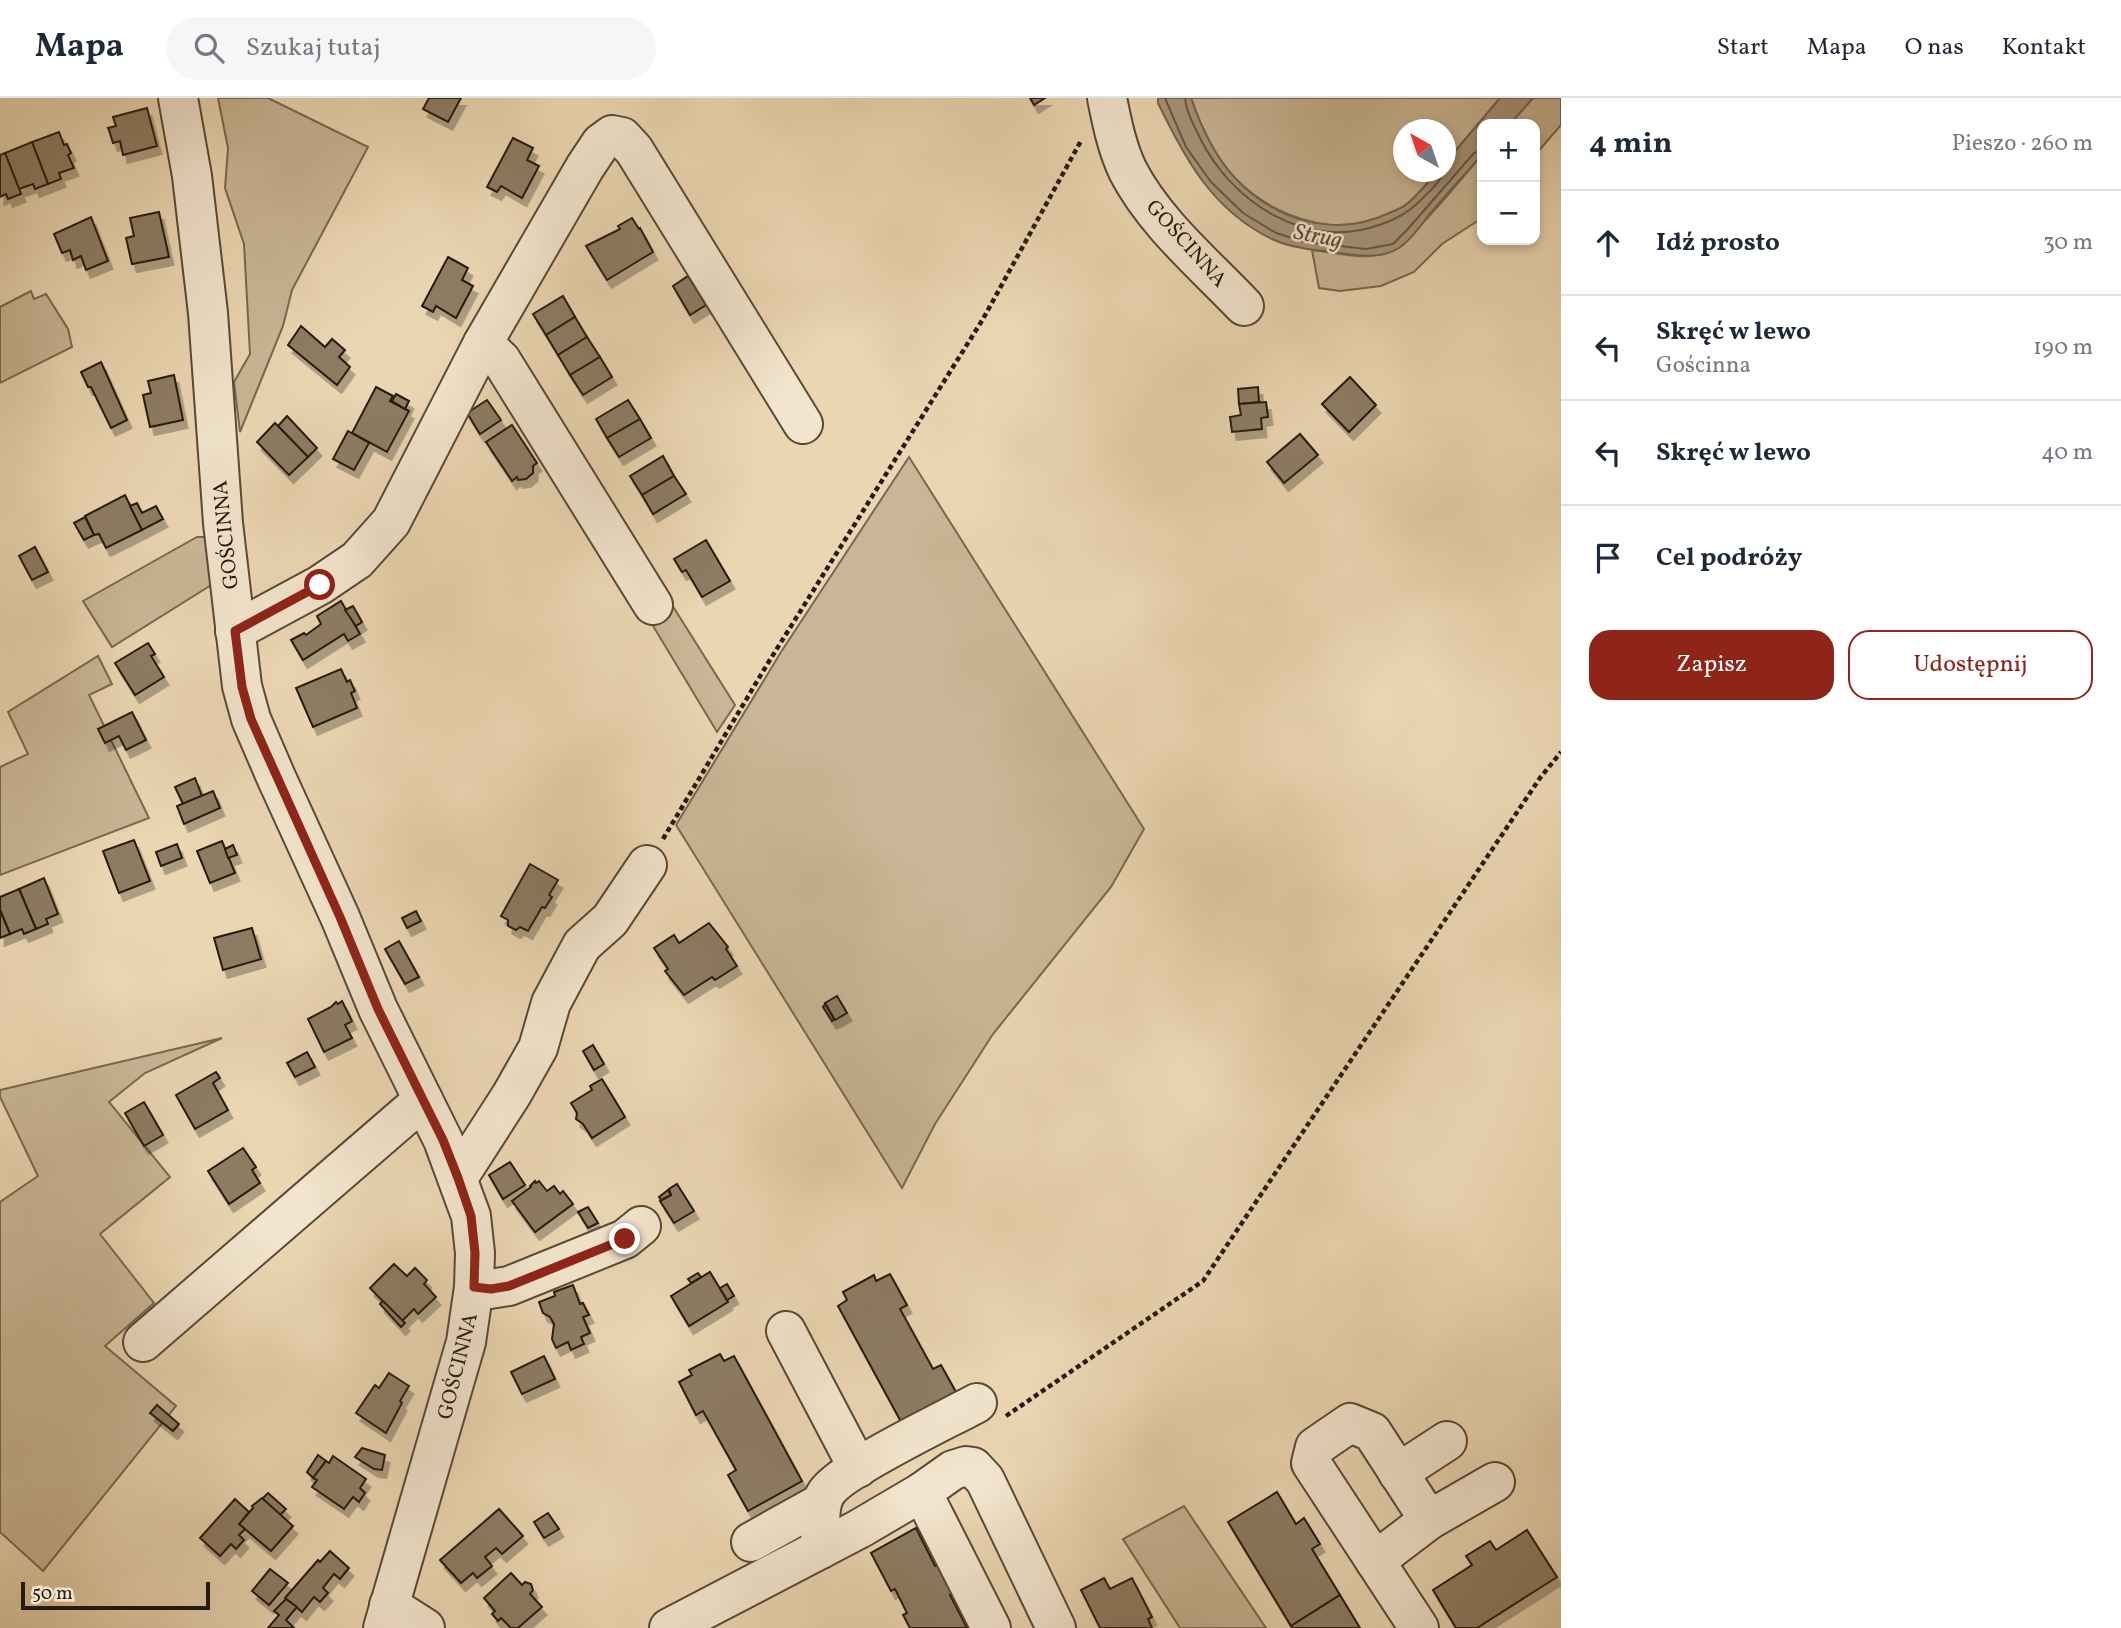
<!DOCTYPE html>
<html lang="pl">
<head>
<meta charset="utf-8">
<style>
	:root { --surface:#fff; --page:#f6f6f7; --text:#1f2937; --muted:#747a83; --line:#e0e1e3; --accent:#8f2418 }
	body { margin:0; font-family:Vollkorn,serif; background:var(--page); color:var(--text) }
	.controls { position:absolute; right:21px; top:21px; display:grid; overflow:hidden; border-radius:14px; box-shadow:0 4px 10px #0003 }
	.controls button { width:63px; height:63px; display:grid; place-items:center; padding:0; border:0; border-bottom:2px solid var(--line); background:var(--surface); color:var(--text); font:35px sans-serif }
	.compass { position:absolute; left:1393px; top:21px; width:63px; height:63px; border-radius:50%; background:var(--surface); box-shadow:0 4px 10px #0003; rotate:320deg }
	.scale { position:absolute; left:21px; bottom:18px; width:189px; box-sizing:border-box; padding-left:7px; border:4px solid #271a0f; border-top:0; font-size:19px; line-height:24px; white-space:nowrap; color:#271a0f; -webkit-text-stroke:5px #f2e4cd; paint-order:stroke }
	.stop { position:absolute; width:21px; height:21px; margin:-16px; border:5px solid #8f2418; border-radius:50%; background:#fff }
	.stop.end { background:#8f2418; border-color:#fff; box-shadow:0 2px 7px #0008 }
	.list { margin:0; padding:0; list-style:none }
	h2 { display:flex; justify-content:space-between; align-items:center; height:91px; margin:0; padding:0 28px; font-size:30px }
	h2 small { font-size:23px; font-weight:400; color:var(--muted) }
	.list li { display:grid; grid-template-columns:46px 1fr auto; gap:21px; align-items:center; box-sizing:border-box; height:105px; padding:0 28px; border-top:2px solid var(--line) }
	.list b { display:block; font-size:26px; white-space:nowrap }
	.list p { margin:0; font-size:23px; white-space:nowrap; color:var(--muted) }
	.list em { font-size:23px; font-style:normal; color:var(--muted) }
	.actions { display:flex; gap:14px; padding:21px 28px }
	.actions a { flex:1; padding:16px 0; border:2px solid var(--accent); border-radius:21px; text-align:center; font-size:24px; color:var(--accent) }
	.actions .main { background:var(--accent); color:#fff }
	.icon { flex:none; width:38px; height:38px; fill:none; stroke:currentColor; stroke-width:2; stroke-linecap:round; stroke-linejoin:round }
	.map { position:relative; flex:none; width:1561px; height:1530px; overflow:hidden }
	header { display:flex; align-items:center; gap:42px; box-sizing:border-box; height:98px; padding:0 35px; background:var(--surface); border-bottom:2px solid var(--line) }
	header strong { font-size:33px }
	nav { display:flex; gap:38px; margin-inline-start:auto; font-size:24px }
	.search { width:490px; height:63px; background:var(--page); display:flex; align-items:center; gap:18px; box-sizing:border-box; padding:0 24px; border-radius:38px; color:var(--muted); font-size:26px }
	main { display:flex }
	aside { flex:1; background:var(--surface) }
	.map>svg:first-child { display:block }
	.green { fill:#cab696; stroke:#786852; stroke-width:2 }
	.water { fill:#a8967b; stroke:#746450; stroke-width:2 }
	.lines { fill:none; stroke-linecap:round; stroke-linejoin:round }
	.shore { stroke:#685845; stroke-width:2 }
	.building { fill:#8d7c64; stroke:#271a0f; stroke-width:2; filter:url(#shadow) }
	.minor-casing { stroke:#584938; stroke-width:42 }
	.path { stroke:#271a0f; stroke-width:4.5; stroke-dasharray:5 3.5; stroke-linecap:butt }
	.minor { stroke:#f2e4cd; stroke-width:38 }
	.route { stroke:#8f2418; stroke-width:9 }
	.labels { text-anchor:middle; stroke-width:5; stroke-linejoin:round; paint-order:stroke }
	.street-label { font-size:21px; fill:#271a0f; stroke:#f2e4cd }
	.water-label { font-size:23px; font-style:italic; fill:#5b4c3a; stroke:#f2e4cd }
</style>
</head>
<body>
<header>
<strong>Mapa</strong>
<div class="search"><svg class="icon" aria-label="search" viewBox="0 0 24 24"><circle cx="10" cy="10" r="6"/><path d="M15 15l6 6"/></svg>Szukaj tutaj</div>
<nav><a>Start</a><a>Mapa</a><a>O nas</a><a>Kontakt</a></nav>
</header>
<main>
<div class="map">
<svg width="1561" height="1530" viewBox="0 0 1561 1530">
	<defs>
		<filter id="shadow"><feDropShadow dx="4.5" dy="8" stdDeviation="0" flood-color="#0004"/></filter>
	</defs>
	<rect width="100%" height="100%" fill="#ebd6b2"/>
	<filter id="stains"><feTurbulence type="fractalNoise" baseFrequency=".00286" numOctaves="4"/><feColorMatrix values="0 0 0 0 .2 0 0 0 0 .09 0 0 0 0 .02 0 0 0 .5 -.17"/></filter>
	<radialGradient id="worn" r=".72"><stop offset=".6" stop-color="#630" stop-opacity="0"/><stop offset="1" stop-color="#630" stop-opacity=".3"/></radialGradient>
	<g class="green">
		<polygon points="218,0 268,0 368,49 292,192 283,228 240,334 234,284 250,256 244,146 225,90 228,50"/>
		<path d="M 1191,0 L 1500,0 L 1446,64 L 1446,32 L 1404,32 L 1404,74 L 1437,74 C 1427,84 1417,101 1404,108 C 1390,116 1370,126 1354,127 C 1310,131 1264,111 1234,79 C 1214,57 1201,29 1191,0 Z"/>
		<polygon points="1533,0 1561,0 1561,27 1535,57 1535,26 1510,26"/>
		<path d="M 1482,57 L 1482,120 L 1442,146 L 1414,174 L 1381,188 L 1340,193 L 1319,190 L 1312,152 C 1333,154 1357,161 1377,157 C 1409,151 1459,82 1482,57 Z"/>
		<polygon points="31,193 34,201 46,196 68,231 72,249 0,285 0,209"/>
		<polygon points="497,229 735,607 717,634 594,430"/>
		<polygon points="909,359 1144,731 1111,789 993,936 935,1026 902,1090 676,727 781,554"/>
		<polygon points="197,439 211,439 216,484 112,549 83,503"/>
		<polygon points="98,558 112,586 89,597 149,720 0,777 0,669 28,656 8,614"/>
		<polygon points="222,940 145,975 109,1004 170,1079 100,1136 154,1205 105,1248 176,1308 43,1473 0,1434 0,1104 38,1078 0,999 0,992"/>
		<polygon points="1184,1408 1266,1530 1180,1530 1123,1441"/>
	</g>
	<path class="water" d="M 1158,0 L 1191,0 C 1201,29 1214,57 1234,79 C 1274,122 1335,141 1389,115 C 1396,112 1403,110 1408,105 C 1419,96 1428,84 1437,74 L 1446,74 L 1446,64 L 1500,0 L 1533,0 L 1510,26 L 1482,26 L 1482,57 C 1466,75 1449,93 1433,112 C 1422,125 1411,143 1397,151 C 1379,162 1353,157 1334,154 C 1313,152 1291,150 1272,141 C 1213,113 1185,61 1158,5 Z"/>
	<g class="lines">
		<g class="shore">
			<polyline points="1165,0 1186,49 1211,84 1243,115 1276,135 1305,144 1366,151 1393,146 1407,132 1474,55 1482,53"/>
			<path d="M 1185,0 C 1186,14 1194,27 1200,40 C 1232,105 1307,153 1379,127 C 1395,122 1409,114 1420,103 C 1428,94 1441,85 1442,74"/>
		</g>
	</g>
	<g class="building">
		<polygon points="429,0 461,0 448,24 423,11"/>
		<polygon points="1030,0 1045,0 1034,7"/>
		<polygon points="147,10 157,48 123,57 120,43 113,45 109,32 108,30 116,28 113,19"/>
		<polygon points="59,34 64,47 67,46 71,55 68,57 74,70 59,75 61,81 48,86 32,44"/>
		<polygon points="513,40 533,50 527,62 539,68 522,100 501,88 497,94 487,89"/>
		<polygon points="32,44 48,86 35,91 33,86 19,91 5,55"/>
		<polygon points="5,55 21,96 8,101 6,96 0,99 0,57"/>
		<polygon points="159,114 169,159 132,166 126,140 134,138 130,120"/>
		<polygon points="91,119 108,163 86,172 81,158 73,162 70,152 62,155 54,136"/>
		<polygon points="632,120 639,131 640,130 653,154 607,182 586,148 620,131 618,128"/>
		<polygon points="448,159 468,170 462,182 473,188 456,220 436,208 433,214 422,208"/>
		<polygon points="688,178 706,207 690,217 673,188"/>
		<polygon points="563,198 575,219 546,237 533,216"/>
		<polygon points="575,219 587,239 558,257 546,237"/>
		<polygon points="301,228 325,249 332,241 345,252 339,259 350,269 337,287 288,247"/>
		<polygon points="587,239 600,259 570,277 558,257"/>
		<polygon points="600,259 612,279 583,297 570,277"/>
		<polygon points="101,264 127,322 111,330 91,289 88,289 81,274"/>
		<polygon points="174,277 183,322 150,329 143,297 151,295 148,283"/>
		<polygon points="1350,279 1376,307 1349,334 1322,306"/>
		<polygon points="376,289 393,298 390,303 409,313 387,354 352,335"/>
		<polygon points="1258,289 1259,304 1239,306 1238,291"/>
		<polygon points="396,296 409,303 405,311 392,303"/>
		<polygon points="487,302 501,322 480,336 467,315"/>
		<polygon points="628,302 640,321 607,340 596,321"/>
		<polygon points="1266,304 1268,319 1261,320 1262,331 1232,334 1230,319 1241,317 1239,306"/>
		<polygon points="287,318 317,350 308,359 278,328"/>
		<polygon points="640,321 651,340 619,359 607,340"/>
		<polygon points="275,325 308,359 289,377 257,344"/>
		<polygon points="512,327 537,365 533,368 533,375 526,381 518,382 517,379 512,383 486,344"/>
		<polygon points="348,333 369,345 354,372 333,361"/>
		<polygon points="1300,336 1318,357 1284,385 1267,364"/>
		<polygon points="663,358 674,378 642,397 630,378"/>
		<polygon points="674,378 686,396 653,416 642,397"/>
		<polygon points="125,397 142,432 106,450 99,436 94,437 85,418"/>
		<polygon points="137,405 142,415 156,408 163,421 142,432 130,408"/>
		<polygon points="85,419 94,437 84,442 74,425"/>
		<polygon points="706,442 730,483 702,499 686,472 682,474 674,461"/>
		<polygon points="35,449 48,474 32,482 19,458"/>
		<polygon points="341,503 360,536 348,543 344,536 303,562 291,542 304,535 306,537 321,526 317,518"/>
		<polygon points="353,508 362,524 356,528 345,512"/>
		<polygon points="148,545 155,556 151,558 164,579 135,597 115,565"/>
		<polygon points="341,571 347,584 350,582 355,593 351,595 357,610 313,629 296,590"/>
		<polygon points="132,614 146,642 126,652 119,638 105,645 98,631"/>
		<polygon points="195,680 202,698 183,706 175,689"/>
		<polygon points="213,693 220,710 184,726 177,708"/>
		<polygon points="134,742 150,783 119,795 103,753"/>
		<polygon points="222,743 235,775 210,785 197,753"/>
		<polygon points="177,746 182,760 161,768 156,754"/>
		<polygon points="233,747 237,757 228,760 225,751"/>
		<polygon points="530,766 558,782 549,797 552,799 545,810 542,809 528,833 520,829 516,832 508,828 508,822 501,818"/>
		<polygon points="44,780 58,816 46,821 48,826 36,831 19,791"/>
		<polygon points="19,791 36,831 24,836 22,831 10,836 0,812 0,799"/>
		<polygon points="0,812 10,836 0,840"/>
		<polygon points="416,813 421,823 407,830 402,820"/>
		<polygon points="709,825 728,849 726,851 737,868 715,882 712,879 684,897 665,873 668,871 654,850 674,837 679,845"/>
		<polygon points="252,830 261,861 223,872 214,840"/>
		<polygon points="399,843 419,879 405,886 385,851"/>
		<polygon points="837,898 847,915 835,922 825,905"/>
		<polygon points="342,903 352,923 345,927 352,940 324,954 308,921 331,909 336,904 338,906"/>
		<polygon points="825,906 834,921 832,923 823,909"/>
		<polygon points="593,947 604,966 594,972 583,953"/>
		<polygon points="307,954 315,969 295,979 287,965"/>
		<polygon points="216,974 220,980 213,985 228,1012 195,1031 176,997"/>
		<polygon points="602,981 625,1019 592,1040 583,1026 576,1021 577,1015 571,1005 592,992 590,988"/>
		<polygon points="144,1004 163,1037 144,1048 125,1015"/>
		<polygon points="243,1050 256,1069 252,1072 260,1085 229,1106 208,1073"/>
		<polygon points="510,1064 525,1087 503,1101 489,1077"/>
		<polygon points="535,1083 536,1085 539,1083 547,1093 554,1088 560,1096 563,1093 573,1106 535,1134 512,1103 531,1089 530,1088"/>
		<polygon points="677,1086 694,1113 674,1125 660,1103 671,1097 669,1091"/>
		<polygon points="668,1092 671,1097 661,1102 659,1099"/>
		<polygon points="588,1109 598,1125 588,1130 578,1114"/>
		<polygon points="394,1166 407,1178 415,1170 427,1182 424,1186 436,1199 418,1216 414,1211 402,1223 370,1190"/>
		<polygon points="710,1174 728,1204 689,1228 671,1198"/>
		<polygon points="698,1175 701,1179 691,1185 688,1181"/>
		<polygon points="890,1176 907,1207 900,1211 933,1271 941,1267 961,1303 906,1333 838,1208 847,1202 843,1194 874,1177 876,1183"/>
		<polygon points="727,1186 734,1198 727,1202 720,1190"/>
		<polygon points="573,1187 580,1206 583,1205 589,1217 583,1219 590,1235 581,1239 584,1246 571,1252 568,1244 556,1250 552,1241 554,1226 550,1219 543,1215 539,1204 555,1198 554,1194"/>
		<polygon points="383,1203 405,1225 401,1229 380,1206"/>
		<polygon points="720,1256 724,1263 734,1258 802,1383 748,1413 728,1377 736,1372 703,1313 696,1317 679,1284 692,1277 689,1272"/>
		<polygon points="544,1258 555,1281 522,1296 511,1274"/>
		<polygon points="389,1275 409,1288 400,1303 402,1305 386,1335 356,1315 375,1287 379,1290"/>
		<polygon points="157,1307 179,1326 173,1333 150,1315"/>
		<polygon points="362,1350 385,1357 382,1372 374,1371 355,1359"/>
		<polygon points="318,1357 326,1363 313,1380 307,1374"/>
		<polygon points="333,1358 366,1381 360,1390 365,1395 359,1404 353,1399 344,1411 312,1389 317,1382 313,1380 326,1363 329,1365"/>
		<polygon points="1277,1394 1296,1426 1304,1420 1320,1446 1312,1451 1340,1497 1291,1528 1228,1424"/>
		<polygon points="268,1395 286,1411 280,1417 264,1403 263,1400"/>
		<polygon points="262,1400 293,1428 271,1453 239,1426 253,1410 252,1408"/>
		<polygon points="235,1401 249,1414 239,1426 245,1431 239,1437 244,1442 236,1451 231,1446 220,1458 200,1440"/>
		<polygon points="499,1411 523,1438 502,1456 496,1450 485,1459 492,1468 477,1480 473,1475 461,1485 440,1462"/>
		<polygon points="548,1415 559,1431 544,1440 534,1424"/>
		<polygon points="916,1430 935,1468 942,1465 957,1493 950,1497 967,1530 910,1530 903,1517 907,1515 895,1491 891,1493 871,1455"/>
		<polygon points="1527,1432 1557,1479 1477,1530 1456,1530 1433,1492 1472,1467 1466,1458 1490,1443 1496,1452"/>
		<polygon points="330,1453 349,1470 340,1481 334,1476 323,1490 328,1495 320,1504 314,1499 302,1514 285,1500 318,1462 320,1464"/>
		<polygon points="270,1471 288,1485 269,1507 252,1493"/>
		<polygon points="511,1475 522,1487 525,1484 531,1486 533,1492 530,1496 542,1509 518,1530 511,1530 501,1520 498,1523 492,1516 495,1513 484,1500"/>
		<polygon points="1104,1480 1110,1491 1132,1480 1152,1519 1148,1521 1152,1530 1100,1530 1081,1492"/>
		<polygon points="1340,1497 1360,1530 1293,1530 1291,1528"/>
		<polygon points="286,1501 297,1509 286,1522 294,1530 268,1530 279,1517 274,1513"/>
	</g>
	<g class="lines">
		<g class="minor-casing">
			<g id="minor">
				<polyline points="178,0 192,78 208,215 223,425 242,588 251,621 276,679 340,819 378,911 443,1042 471,1118 475,1155 474,1189 466,1244 383,1530"/>
				<path d="M 1107,0 C 1112,25 1117,50 1128,73 C 1155,125 1204,166 1244,208"/>
				<polyline points="483,245 501,262 653,507"/>
				<polyline points="235,533 320,487 357,462 391,424 483,245 585,69 601,45 612,37 622,39 634,52 803,326"/>
				<polyline points="458,1080 512,996 538,950 551,905 582,847 610,822 647,767"/>
				<polyline points="474,1189 490,1191 509,1188 625,1141 641,1128"/>
				<polyline points="786,1233 858,1370"/>
				<polyline points="143,1244 423,1002"/>
				<polyline points="1398,1375 1447,1343"/>
				<polyline points="922,1394 991,1530"/>
				<polyline points="751,1444 821,1405"/>
				<path d="M 821,1451 C 821,1435 817,1412 825,1397 C 837,1373 948,1321 977,1305"/>
				<polyline points="1375,1463 1429,1422 1495,1384"/>
				<polyline points="389,1507 425,1530"/>
				<polyline points="669,1530 859,1431 922,1394 953,1372 966,1368 973,1369 985,1382 1056,1530"/>
				<polyline points="1419,1530 1311,1365 1315,1349 1350,1325 1372,1334 1429,1422"/>
			</g>
		</g>
		<g class="path">
			<polyline points="663,741 768,565 983,221 1082,41"/>
			<polyline points="1006,1318 1203,1183 1540,680 1561,654"/>
		</g>
		<use href="#minor" class="minor"/>
	</g>
	<g class="lines">
		<polyline class="route" points="320,487 235,533 242,589 251,621 340,819 378,911 443,1042 458,1080 471,1118 475,1155 474,1189 491,1191 509,1188 625,1141"/>
	</g>
	<g class="labels">
		<g class="street-label">
			<text transform="translate(1187 145) rotate(48)" y="7">GOŚCINNA</text>
			<text transform="translate(225 437) rotate(-96)" y="7">GOŚCINNA</text>
			<text transform="translate(457 1268) rotate(-76)" y="7">GOŚCINNA</text>
		</g>
		<g class="water-label">
			<text transform="translate(1318 137) rotate(11)" y="8">Strug</text>
		</g>
	</g>
	<rect width="100%" height="100%" filter="url(#stains)"/>
	<rect width="100%" height="100%" fill="url(#worn)"/>
</svg>
<div class="controls">
<button>+</button>
<button>−</button>
</div>
<svg class="compass" viewBox="-18 -18 36 36"><path d="M0-13l5 13h-10z" fill="#e53935"/><path d="M0 13l5-13h-10z" fill="#747a83"/></svg>
<div class="scale">50 m</div>
<div class="stop" style="left:320px;top:487px"></div>
<div class="stop end" style="left:625px;top:1141px"></div>
</div>
<aside>
<h2>4 min<small>Pieszo · 260 m</small></h2>
<ul class="list">
<li><svg class="icon" aria-label="ahead" viewBox="0 0 24 24"><path d="M12 20V5M6 11l6-6 6 6"/></svg><div><b>Idź prosto</b></div><em>30 m</em></li>
<li><svg class="icon" aria-label="left" viewBox="0 0 24 24"><path d="M17 20v-9H6M10 6l-5 5 5 5"/></svg><div><b>Skręć w lewo</b><p>Gościnna</p></div><em>190 m</em></li>
<li><svg class="icon" aria-label="left" viewBox="0 0 24 24"><path d="M17 20v-9H6M10 6l-5 5 5 5"/></svg><div><b>Skręć w lewo</b></div><em>40 m</em></li>
<li><svg class="icon" aria-label="arrive" viewBox="0 0 24 24"><path d="M6 21V4h12l-3 4 3 4H6"/></svg><div><b>Cel podróży</b></div></li>
</ul>
<div class="actions"><a class="main">Zapisz</a><a>Udostępnij</a></div>
</aside>
</main>
</body>
</html>
